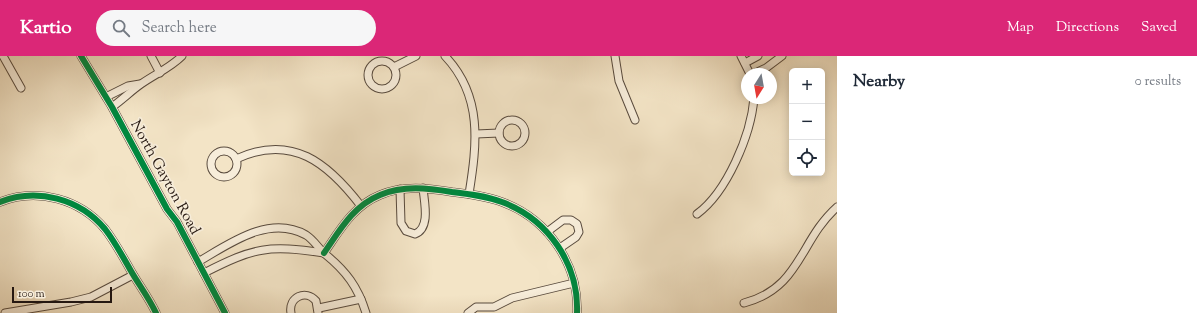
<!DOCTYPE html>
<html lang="en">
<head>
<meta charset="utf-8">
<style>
	:root { --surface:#fff; --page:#f6f6f7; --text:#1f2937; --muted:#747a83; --line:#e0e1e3; --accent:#db2777 }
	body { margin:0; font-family:"Sorts Mill Goudy",serif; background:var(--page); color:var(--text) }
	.controls { position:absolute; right:12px; top:12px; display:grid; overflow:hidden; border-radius:6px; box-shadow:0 2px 10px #0003 }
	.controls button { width:36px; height:36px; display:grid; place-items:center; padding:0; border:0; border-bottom:1px solid var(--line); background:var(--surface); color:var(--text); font:20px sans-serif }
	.compass { position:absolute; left:741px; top:12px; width:36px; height:36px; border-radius:50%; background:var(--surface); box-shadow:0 2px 10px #0003; rotate:191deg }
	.scale { position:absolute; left:12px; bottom:10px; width:100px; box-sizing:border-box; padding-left:4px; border:2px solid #261811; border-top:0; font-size:11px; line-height:14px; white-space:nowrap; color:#261811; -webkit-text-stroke:3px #f7edda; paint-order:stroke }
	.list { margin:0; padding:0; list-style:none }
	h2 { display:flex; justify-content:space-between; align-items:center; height:52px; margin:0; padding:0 16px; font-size:17px }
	h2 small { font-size:13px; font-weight:400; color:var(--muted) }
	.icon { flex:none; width:22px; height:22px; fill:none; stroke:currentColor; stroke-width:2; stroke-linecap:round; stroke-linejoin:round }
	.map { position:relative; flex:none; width:837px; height:257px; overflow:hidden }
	header { display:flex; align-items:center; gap:24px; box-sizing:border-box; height:56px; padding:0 20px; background:var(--accent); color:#fff }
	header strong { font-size:19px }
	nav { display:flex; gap:22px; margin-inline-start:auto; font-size:14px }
	.search { width:280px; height:36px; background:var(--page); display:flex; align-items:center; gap:10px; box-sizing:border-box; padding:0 14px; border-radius:22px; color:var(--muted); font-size:15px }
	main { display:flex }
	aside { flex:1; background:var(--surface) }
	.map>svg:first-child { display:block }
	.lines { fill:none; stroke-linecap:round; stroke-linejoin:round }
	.minor-casing { stroke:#594b3e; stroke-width:9 }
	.minor { stroke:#f7edda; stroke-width:7 }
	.cycleway-casing { stroke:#f7edda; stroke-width:8 }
	.cycleway { stroke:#00873e; stroke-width:6 }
	.labels { text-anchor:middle; stroke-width:3.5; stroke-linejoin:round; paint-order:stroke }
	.street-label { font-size:15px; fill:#261811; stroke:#f7edda }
</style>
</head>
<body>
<header>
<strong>Kartio</strong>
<div class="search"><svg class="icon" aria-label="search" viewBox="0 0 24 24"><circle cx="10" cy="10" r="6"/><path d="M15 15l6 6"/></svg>Search here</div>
<nav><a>Map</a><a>Directions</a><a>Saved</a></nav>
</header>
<main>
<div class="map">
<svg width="837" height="257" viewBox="0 0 837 257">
	<rect width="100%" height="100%" fill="#f3e4c6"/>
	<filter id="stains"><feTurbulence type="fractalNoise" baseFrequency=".005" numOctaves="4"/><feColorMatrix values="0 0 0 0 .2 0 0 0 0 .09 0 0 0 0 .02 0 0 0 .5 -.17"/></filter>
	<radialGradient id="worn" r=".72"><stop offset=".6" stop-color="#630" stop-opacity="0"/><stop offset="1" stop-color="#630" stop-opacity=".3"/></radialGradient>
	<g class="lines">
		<g class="minor-casing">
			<g id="minor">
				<polyline points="3,0 21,32"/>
				<polyline points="81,0 112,51 167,153 177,166 225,257"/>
				<polyline points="151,0 160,17"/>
				<path d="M 445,0 C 483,40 477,88 469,138"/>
				<polyline points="615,0 619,25 635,64"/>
				<polyline points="741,0 750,18"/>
				<circle cx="382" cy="19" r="14"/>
				<polyline points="745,7 758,0"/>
				<polyline points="394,11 416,0"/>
				<polyline points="753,18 766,12 782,0"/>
				<polyline points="106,41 128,30 140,28"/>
				<path d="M 112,51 C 122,44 131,35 141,28 C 155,18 170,12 182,0"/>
				<circle cx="512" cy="77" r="13"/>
				<polyline points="476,78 499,77"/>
				<circle cx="224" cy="108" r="13"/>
				<path d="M 236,103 C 292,77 328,107 361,150"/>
				<path d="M 400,133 L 401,167 L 406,175 L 415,178 C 431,172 424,145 423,132"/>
				<path d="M 0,146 C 37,131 80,143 105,173 C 115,186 123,201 131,215 C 139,229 149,242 156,257"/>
				<path d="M 697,158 C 727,136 751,79 754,42"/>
				<polyline points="547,176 563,164 571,164 577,168 579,176 576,181 560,192"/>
				<path d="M 324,197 C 340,174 353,150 380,139 C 403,129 428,132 452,136 C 469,138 486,140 502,146 C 548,163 579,208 577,257"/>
				<path d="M 198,206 C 229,188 269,158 306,179 C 314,184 318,192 325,198 C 346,215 358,231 366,257"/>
				<path d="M 204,217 C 255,191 268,189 324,197"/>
				<path d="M 744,247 C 801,232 799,185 837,151"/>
				<polyline points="319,252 361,243"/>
				<polyline points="5,257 71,246 91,241 133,219"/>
				<path d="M 291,257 C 288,241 306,233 316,245 L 318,257"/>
				<polyline points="468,257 476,251 494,251 512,242 574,227"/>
			</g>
		</g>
		<use href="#minor" class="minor"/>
		<g class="cycleway-casing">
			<g id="cycleway">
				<polyline points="81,0 112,51 167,153 177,166 225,257"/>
				<path d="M 0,146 C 37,131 80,143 105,173 C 115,186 123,201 131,215 C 139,229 149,242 156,257"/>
				<path d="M 324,197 C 340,174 353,150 380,139 C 403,129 428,132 452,136 C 469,138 486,140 502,146 C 548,163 579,208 577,257"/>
			</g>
		</g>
		<use href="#cycleway" class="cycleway"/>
	</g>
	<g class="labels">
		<g class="street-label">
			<text transform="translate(166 121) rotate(61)" y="5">North Gayton Road</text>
		</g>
	</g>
	<rect width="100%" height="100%" filter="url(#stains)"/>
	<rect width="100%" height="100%" fill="url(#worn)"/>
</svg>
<div class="controls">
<button>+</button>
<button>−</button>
<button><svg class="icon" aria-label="locate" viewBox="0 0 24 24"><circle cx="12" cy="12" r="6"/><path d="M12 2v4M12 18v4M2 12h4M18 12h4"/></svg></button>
</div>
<svg class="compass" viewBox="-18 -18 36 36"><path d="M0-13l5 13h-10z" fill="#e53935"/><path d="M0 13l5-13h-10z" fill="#747a83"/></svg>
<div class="scale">100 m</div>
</div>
<aside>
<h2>Nearby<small>0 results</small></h2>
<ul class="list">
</ul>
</aside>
</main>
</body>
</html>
